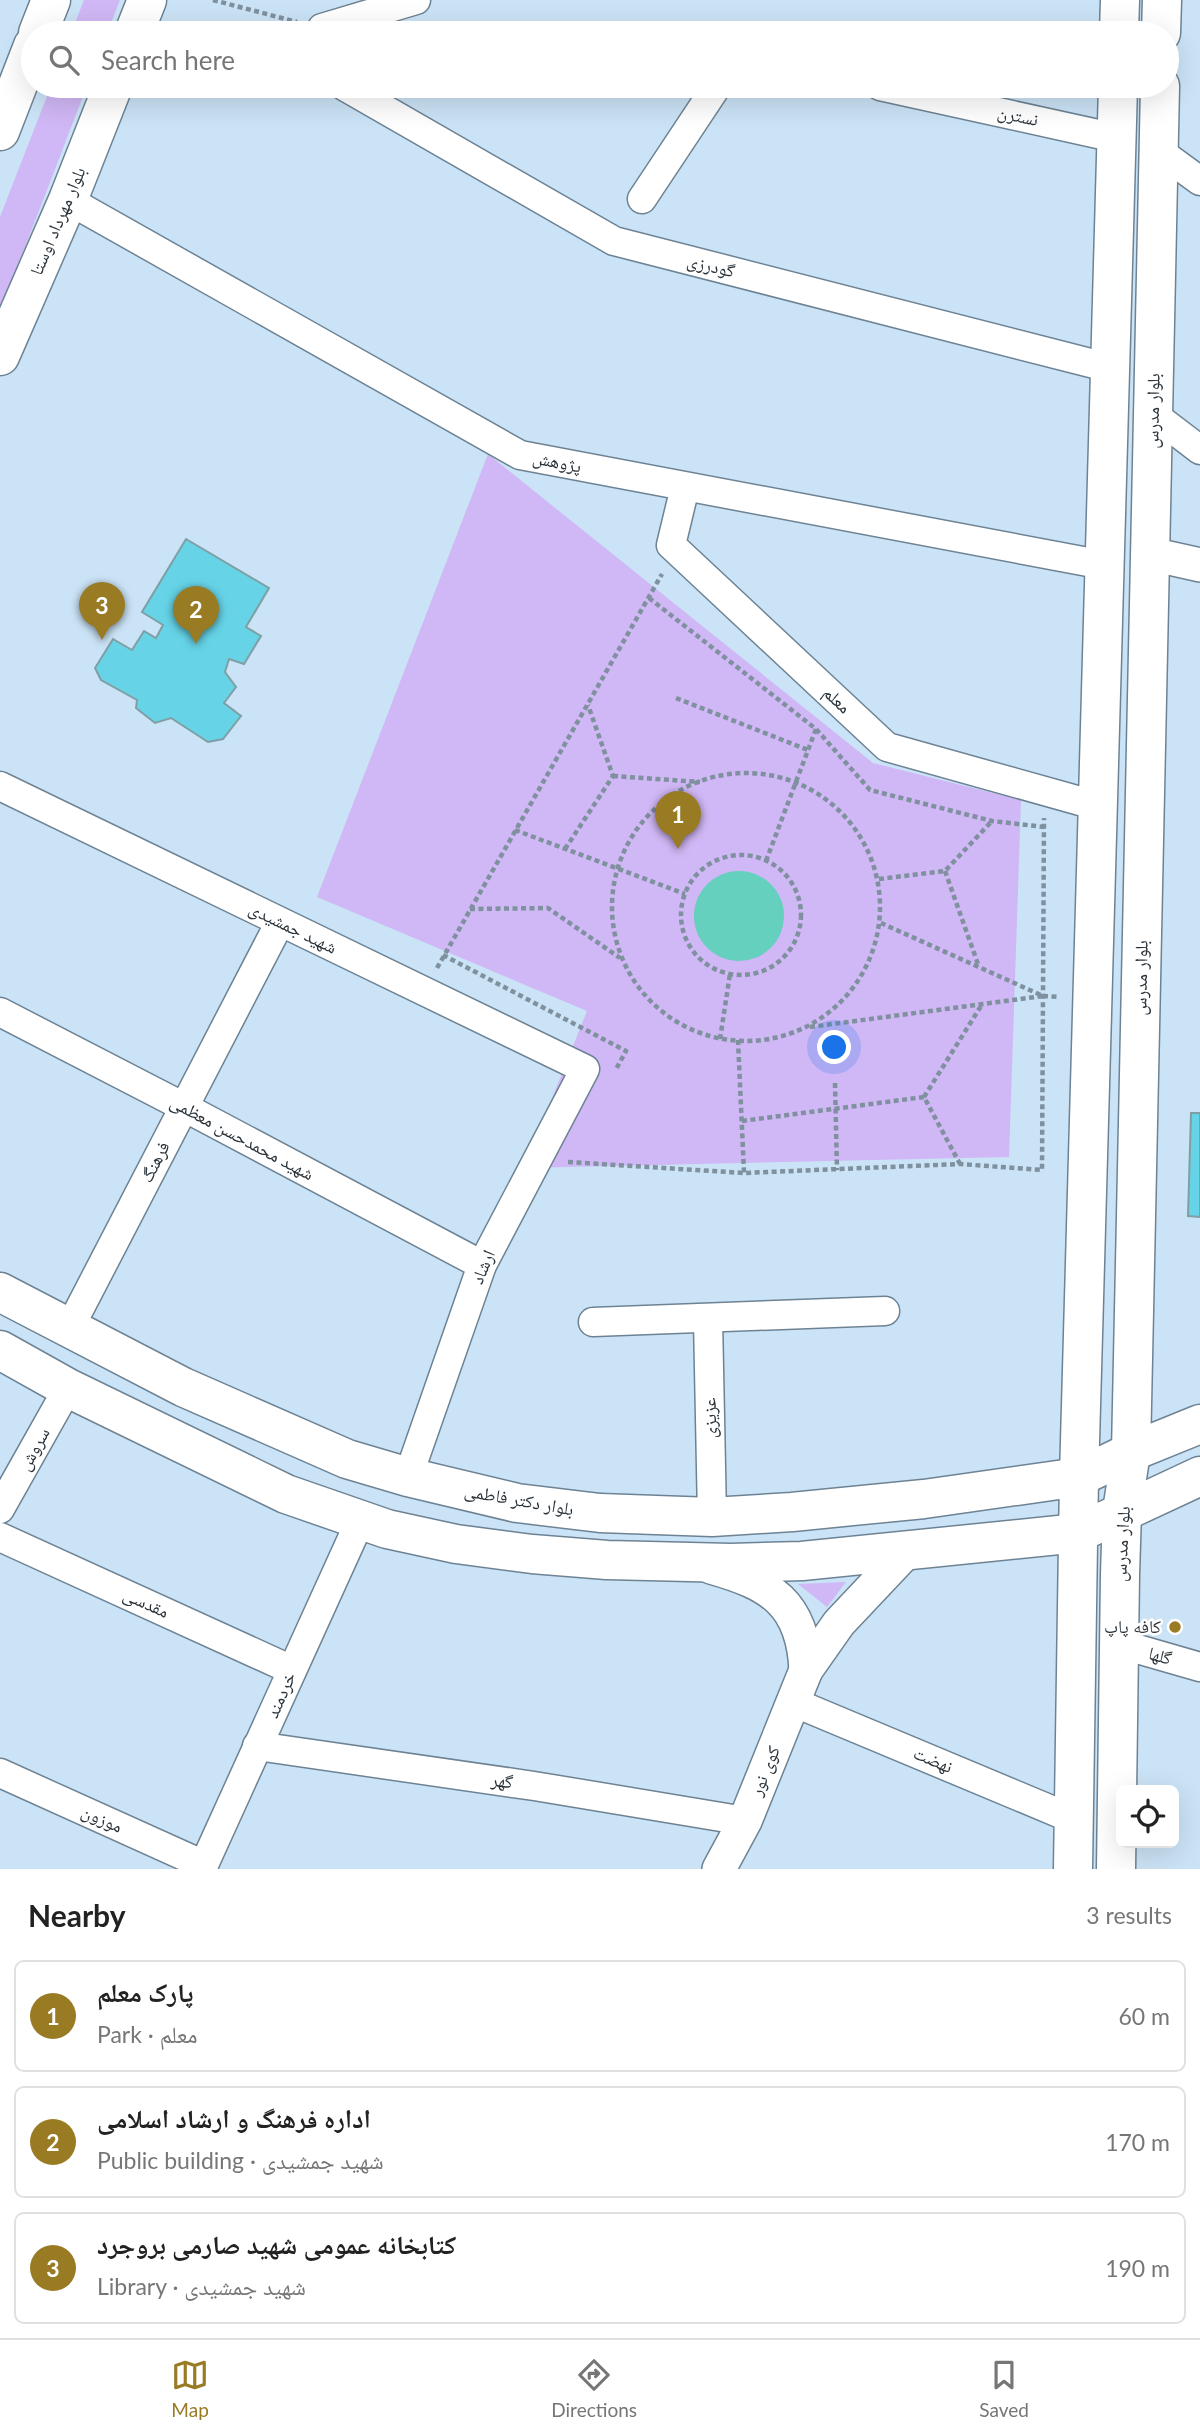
<!DOCTYPE html>
<html lang="en">
<head>
<meta charset="utf-8">
<style>
	:root { --surface:#fff; --page:#f6f6f6; --text:#222; --muted:#767676; --line:#e0e0e0; --accent:#987b23 }
	body { margin:0; font-family:Lato,"Noto Naskh Arabic",sans-serif; background:var(--page); color:var(--text) }
	.controls { position:absolute; right:21px; bottom:21px; display:grid; overflow:hidden; border-radius:10px; box-shadow:0 7px 28px #0002 }
	.controls button { width:63px; height:63px; display:grid; place-items:center; padding:0; border:0; border-bottom:2px solid var(--line); background:var(--surface); color:var(--text); font:35px sans-serif }
	.you { position:absolute; left:835px; top:1048px; width:24px; height:24px; margin:-18px; border:5px solid #fff; border-radius:50%; background:#1a73e8; box-shadow:0 0 0 10px #1a73e833 }
	.badge { display:grid; place-items:center; width:46px; height:46px; border-radius:50%; background:var(--accent); color:#fff; font-size:23px; font-weight:700 }
	.pin { position:absolute; translate:-50% -58px; filter:drop-shadow(0 2px 4px #0008) }
	.pin::after { content:''; position:absolute; top:37px; width:24px; height:21px; background:inherit; clip-path:polygon(0 0,100% 0,50% 100%) }
	.list { margin:0; padding:0; list-style:none }
	h2 { display:flex; justify-content:space-between; align-items:center; height:91px; margin:0; padding:0 28px; font-size:30px }
	h2 small { font-size:23px; font-weight:400; color:var(--muted) }
	.list li { display:grid; grid-template-columns:46px 1fr auto; gap:21px; align-items:center; box-sizing:border-box; height:112px; margin:0 14px 14px; padding:0 14px; border:2px solid var(--line); border-radius:10px }
	.list b { display:block; font-size:26px; white-space:nowrap }
	.list p { margin:0; font-size:23px; white-space:nowrap; color:var(--muted) }
	.list em { font-size:23px; font-style:normal; color:var(--muted) }
	.icon { flex:none; width:38px; height:38px; fill:none; stroke:currentColor; stroke-width:2; stroke-linecap:round; stroke-linejoin:round }
	.map { position:relative; flex:none; width:1200px; height:1869px; overflow:hidden }
	.search { position:absolute; background:var(--surface); box-shadow:0 7px 28px #0002; left:21px; right:21px; top:21px; height:77px; display:flex; align-items:center; gap:18px; box-sizing:border-box; padding:0 24px; border-radius:38px; color:var(--muted); font-size:26px }
	.sheet { height:469px; background:var(--surface) }
	nav { display:flex; justify-content:space-around; align-items:center; box-sizing:border-box; height:98px; border-top:2px solid var(--line); background:var(--surface); font-size:19px; color:var(--muted) }
	nav a { display:grid; justify-items:center; gap:4px }
	nav .on { color:var(--accent) }
	.map>svg:first-child { display:block }
	.green { fill:#d0b7f5 }
	.water { fill:#64d0bd }
	.building { fill:#66d3e7; stroke:#7f9fa5; stroke-width:2 }
	.lines { fill:none; stroke-linecap:round; stroke-linejoin:round }
	.minor-casing { stroke:#6d8394; stroke-width:31 }
	.tertiary-casing { stroke:#6d8394; stroke-width:36 }
	.secondary-casing { stroke:#6d8394; stroke-width:41 }
	.path { stroke:#7f909e; stroke-width:4.5; stroke-dasharray:5 3.5; stroke-linecap:butt }
	.minor { stroke:#fff; stroke-width:28 }
	.tertiary { stroke:#fff; stroke-width:33 }
	.secondary { stroke:#fff; stroke-width:38 }
	.poi-dot { fill:#987b23; stroke:#fff; stroke-width:2.5 }
	.labels { text-anchor:middle; stroke-width:5; stroke-linejoin:round; paint-order:stroke }
	.street-label { font-size:18px; fill:#2a333a; stroke:#fff }
	.poi-label { font-size:18px; fill:#2a333a; stroke:#fff; text-anchor:end }
</style>
</head>
<body>
<div class="map">
<svg width="1200" height="1869" viewBox="0 0 1200 1869">
	<rect width="100%" height="100%" fill="#cbe3f6"/>
	<g class="green">
		<polygon points="84,0 120,0 107,33 71,33"/>
		<polygon points="51,86 87,86 0,312 0,217"/>
		<polygon points="488,454 873,763 1021,800 1009,1157 524,1168 587,1011 317,897"/>
		<polygon points="846,1582 827,1607 798,1584"/>
	</g>
	<circle class="water" cx="739" cy="916" r="45"/>
	<g class="building">
		<polygon points="186,539 269,588 246,627 261,636 244,664 229,659 225,672 236,687 224,703 241,716 223,739 208,742 171,718 155,723 136,708 137,700 101,680 95,668 113,639 132,650 144,631 156,638 163,625 142,612"/>
		<polygon points="1191,1113 1200,1113 1200,1217 1188,1216"/>
	</g>
	<g class="lines">
		<g class="minor-casing">
			<g id="minor">
				<polyline points="323,33 322,28 416,0"/>
				<polyline points="344,86 614,241 1110,368"/>
				<polyline points="880,86 1116,138"/>
				<polyline points="1159,151 1200,181"/>
				<polyline points="642,199 717,86"/>
				<polyline points="68,200 520,455 1104,565"/>
				<polyline points="1153,414 1200,450"/>
				<polyline points="685,487 671,545 887,747 1098,806"/>
				<polyline points="0,786 585,1069 482,1265 408,1477"/>
				<polyline points="0,1012 184,1107 482,1265"/>
				<polyline points="708,1319 712,1517"/>
				<polyline points="593,1322 885,1311"/>
				<polyline points="69,1329 280,922"/>
				<polyline points="0,1509 68,1388"/>
				<polyline points="0,1537 292,1670"/>
				<polyline points="1120,1644 1200,1667"/>
				<polyline points="793,1702 1073,1819"/>
				<polyline points="257,1746 534,1786 745,1821"/>
				<polyline points="0,1773 204,1865"/>
				<polyline points="202,1869 360,1521"/>
			</g>
		</g>
		<g class="tertiary-casing">
			<g id="tertiary">
				<polyline points="1151,554 1200,565"/>
				<path d="M 711,1567 C 771,1584 803,1603 806,1670"/>
				<polyline points="719,1869 745,1821 806,1670 839,1623 906,1552"/>
			</g>
		</g>
		<g class="secondary-casing">
			<g id="secondary">
				<polyline points="38,33 51,0"/>
				<polyline points="134,33 147,0"/>
				<polyline points="1119,33 1120,0"/>
				<polyline points="1161,33 1162,0"/>
				<polyline points="0,131 33,46"/>
				<polyline points="0,356 68,200 113,86"/>
				<polyline points="0,1292 183,1387 347,1459 408,1477 517,1503 600,1513 712,1517 792,1512 924,1499 1079,1477 1131,1452 1200,1424"/>
				<polyline points="0,1350 68,1388 286,1494 387,1529 456,1544 532,1554 607,1560 731,1563 802,1561 1078,1533 1200,1476"/>
				<polyline points="1073,1869 1079,1477 1118,86"/>
				<polyline points="1116,1869 1120,1575 1122,1511 1131,1452 1160,86"/>
			</g>
		</g>
		<g class="path">
			<polyline points="213,0 297,22"/>
			<polyline points="649,598 816,729 870,790 992,821 1044,827"/>
			<polyline points="676,698 808,750"/>
			<circle cx="746" cy="907" r="134"/>
			<polyline points="613,776 700,782"/>
			<polyline points="515,830 685,894"/>
			<polyline points="565,849 613,776 588,705"/>
			<circle cx="741" cy="915" r="60"/>
			<polyline points="766,861 816,729"/>
			<polyline points="945,871 979,967"/>
			<polyline points="879,879 945,871 992,821"/>
			<polyline points="470,909 548,908 620,958"/>
			<polyline points="443,955 626,1051 615,1071"/>
			<polyline points="437,968 662,574"/>
			<polyline points="1043,996 1059,997"/>
			<polyline points="810,1027 1043,996 881,923"/>
			<polyline points="720,1039 730,974"/>
			<polyline points="738,1040 744,1173"/>
			<polyline points="835,1083 837,1170"/>
			<polyline points="924,1097 981,1006"/>
			<polyline points="742,1121 924,1097 960,1164"/>
			<polyline points="568,1162 744,1173 960,1164 1042,1170 1044,818"/>
		</g>
		<use href="#minor" class="minor"/>
		<use href="#tertiary" class="tertiary"/>
		<use href="#secondary" class="secondary"/>
	</g>
	<circle class="poi-dot" cx="1175" cy="1627" r="7"/>
	<g class="labels">
		<g class="street-label">
			<text transform="translate(1018 116) rotate(12)" y="6">نسترن</text>
			<text transform="translate(58 221) rotate(-67)" y="6">بلوار مهرداد اوستا</text>
			<text transform="translate(711 266) rotate(14)" y="6">گودرزی</text>
			<text transform="translate(1153 411) rotate(-89)" y="6">بلوار مدرس</text>
			<text transform="translate(557 462) rotate(11)" y="6">پژوهش</text>
			<text transform="translate(837 700) rotate(43)" y="6">معلم</text>
			<text transform="translate(293 928) rotate(26)" y="6">شهید جمشیدی</text>
			<text transform="translate(1141 978) rotate(-89)" y="6">بلوار مدرس</text>
			<text transform="translate(242 1138) rotate(28)" y="6">شهید محمدحسن معظمی</text>
			<text transform="translate(155 1162) rotate(-63)" y="6">فرهنگ</text>
			<text transform="translate(483 1267) rotate(-67)" y="6">ارشاد</text>
			<text transform="translate(710 1418) rotate(-91)" y="6">عزیزی</text>
			<text transform="translate(34 1449) rotate(-61)" y="6">سروش</text>
			<text transform="translate(519 1500) rotate(10)" y="6">بلوار دکتر فاطمی</text>
			<text transform="translate(1122 1544) rotate(-87)" y="6">بلوار مدرس</text>
			<text transform="translate(146 1603) rotate(24)" y="6">مقدسی</text>
			<text transform="translate(1160 1656) rotate(16)" y="6">گلها</text>
			<text transform="translate(281 1695) rotate(-66)" y="6">خردمند</text>
			<text transform="translate(933 1760) rotate(23)" y="6">نهضت</text>
			<text transform="translate(765 1771) rotate(-68)" y="6">کوی نور</text>
			<text transform="translate(502 1781) rotate(8)" y="6">گهر</text>
			<text transform="translate(102 1819) rotate(24)" y="6">موزون</text>
		</g>
		<g class="poi-label">
			<text x="1161" y="1633">کافه پاپ</text>
		</g>
	</g>
</svg>
<div class="controls">
<button><svg class="icon" aria-label="locate" viewBox="0 0 24 24"><circle cx="12" cy="12" r="6"/><path d="M12 2v4M12 18v4M2 12h4M18 12h4"/></svg></button>
</div>
<div class="you"></div>
<div class="pin badge" style="left:678px;top:849px">1</div>
<div class="pin badge" style="left:196px;top:644px">2</div>
<div class="pin badge" style="left:102px;top:640px">3</div>
<div class="search"><svg class="icon" aria-label="search" viewBox="0 0 24 24"><circle cx="10" cy="10" r="6"/><path d="M15 15l6 6"/></svg>Search here</div>
</div>
<section class="sheet">
<h2>Nearby<small>3 results</small></h2>
<ul class="list">
<li><span class="badge">1</span><div><b>پارک معلم</b><p>Park · معلم</p></div><em>60 m</em></li>
<li><span class="badge">2</span><div><b>اداره فرهنگ و ارشاد اسلامی</b><p>Public building · شهید جمشیدی</p></div><em>170 m</em></li>
<li><span class="badge">3</span><div><b>کتابخانه عمومی شهید صارمی بروجرد</b><p>Library · شهید جمشیدی</p></div><em>190 m</em></li>
</ul>
</section>
<nav>
<a class="on"><svg class="icon" aria-label="map" viewBox="0 0 24 24"><path d="M3 6l6-2 6 2 6-2v14l-6 2-6-2-6 2zM9 4v14M15 6v14"/></svg>Map</a>
<a><svg class="icon" aria-label="directions" viewBox="0 0 24 24"><path d="M12 3l9 9-9 9-9-9zM9 14v-3h6M13 9l2 2-2 2"/></svg>Directions</a>
<a><svg class="icon" aria-label="saved" viewBox="0 0 24 24"><path d="M7 4h10v16l-5-4-5 4z"/></svg>Saved</a>
</nav>
</body>
</html>
